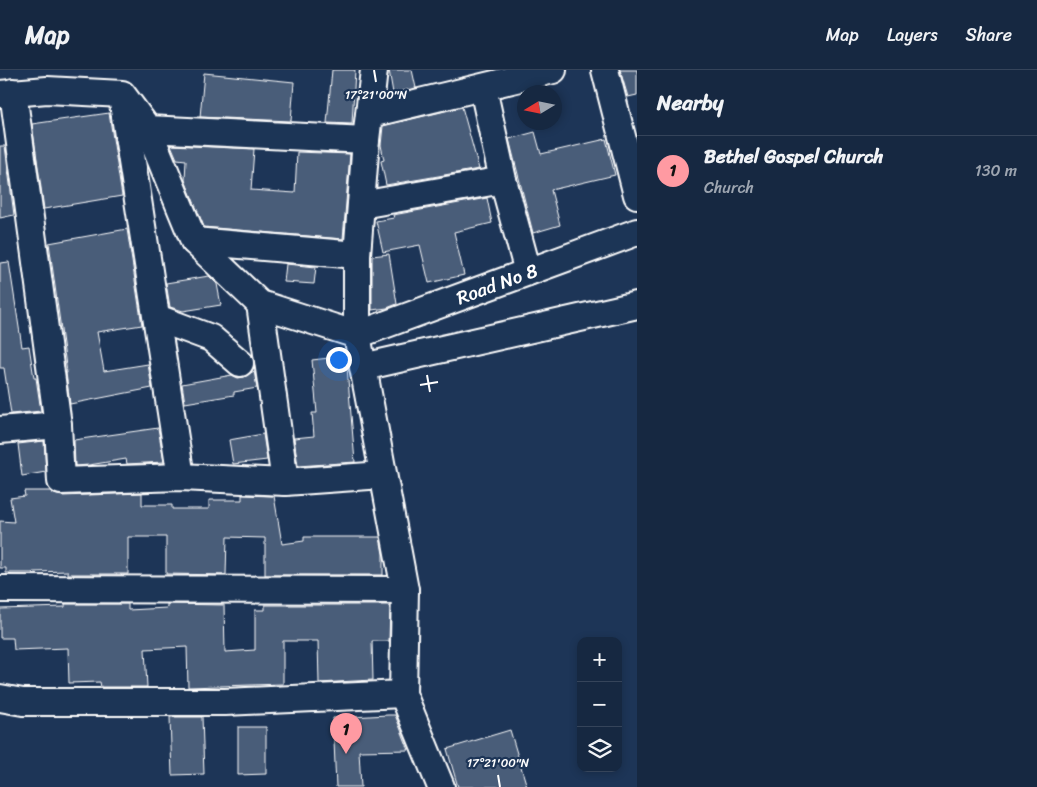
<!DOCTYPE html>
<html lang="en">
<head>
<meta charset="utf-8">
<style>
	:root { --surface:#162841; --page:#23344c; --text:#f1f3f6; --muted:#9ea6b1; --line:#35445a; --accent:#ff9aa2 }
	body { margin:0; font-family:Sriracha,sans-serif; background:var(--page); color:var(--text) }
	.controls { position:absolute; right:15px; bottom:15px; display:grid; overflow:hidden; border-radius:10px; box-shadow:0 2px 8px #0003 }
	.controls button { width:45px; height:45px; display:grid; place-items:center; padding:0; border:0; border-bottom:1px solid var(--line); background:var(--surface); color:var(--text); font:25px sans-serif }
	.compass { position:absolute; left:517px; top:15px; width:45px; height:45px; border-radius:50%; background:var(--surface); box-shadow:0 2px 8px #0003; rotate:260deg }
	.you { position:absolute; left:338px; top:289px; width:18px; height:18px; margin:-12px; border:4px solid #fff; border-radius:50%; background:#1a73e8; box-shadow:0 0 0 8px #1a73e833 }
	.badge { display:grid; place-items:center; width:32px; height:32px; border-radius:50%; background:var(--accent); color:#111; font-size:16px; font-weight:700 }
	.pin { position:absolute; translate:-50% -41px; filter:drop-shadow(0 1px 2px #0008) }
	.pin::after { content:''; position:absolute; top:26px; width:18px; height:15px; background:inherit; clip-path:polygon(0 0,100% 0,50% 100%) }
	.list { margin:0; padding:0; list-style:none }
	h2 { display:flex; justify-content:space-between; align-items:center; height:65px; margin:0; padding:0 20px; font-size:21px }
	h2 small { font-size:16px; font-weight:400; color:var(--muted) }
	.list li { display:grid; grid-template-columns:32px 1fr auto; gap:15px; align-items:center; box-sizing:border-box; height:70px; padding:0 20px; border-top:1px solid var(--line) }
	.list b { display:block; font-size:19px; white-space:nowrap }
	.list p { margin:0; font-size:16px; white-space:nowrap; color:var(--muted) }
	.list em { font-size:16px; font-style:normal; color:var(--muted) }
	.icon { flex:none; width:28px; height:28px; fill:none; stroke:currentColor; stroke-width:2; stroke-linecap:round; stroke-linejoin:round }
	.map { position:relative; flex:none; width:637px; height:717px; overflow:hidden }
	header { display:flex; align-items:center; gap:30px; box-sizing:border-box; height:70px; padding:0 25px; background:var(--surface); border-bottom:1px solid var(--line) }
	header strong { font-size:24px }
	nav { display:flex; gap:28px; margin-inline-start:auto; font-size:18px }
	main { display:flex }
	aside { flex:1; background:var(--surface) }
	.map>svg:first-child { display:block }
	.building { fill:#4a5d79; stroke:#fff }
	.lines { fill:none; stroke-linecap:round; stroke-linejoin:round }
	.minor-casing { stroke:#fff; stroke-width:30 }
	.minor { stroke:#1d3557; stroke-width:26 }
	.ticks { fill:none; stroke:#fff; stroke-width:2 }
	.labels { text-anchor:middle; stroke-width:4.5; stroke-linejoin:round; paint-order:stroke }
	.street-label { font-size:19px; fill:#fff; stroke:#1d3557 }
	.ticks-label { font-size:12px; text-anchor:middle; fill:#fff; stroke:#1d3557; stroke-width:4.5; stroke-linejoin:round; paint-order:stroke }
</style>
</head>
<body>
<header>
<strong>Map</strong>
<nav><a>Map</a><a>Layers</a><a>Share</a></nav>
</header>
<main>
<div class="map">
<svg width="637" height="717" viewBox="0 0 637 717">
	<rect width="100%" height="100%" fill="#1d3557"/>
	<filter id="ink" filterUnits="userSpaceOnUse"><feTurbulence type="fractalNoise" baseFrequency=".02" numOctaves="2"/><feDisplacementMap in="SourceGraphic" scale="10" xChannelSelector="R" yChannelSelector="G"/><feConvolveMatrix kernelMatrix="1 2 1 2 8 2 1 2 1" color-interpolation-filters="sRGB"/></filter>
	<g filter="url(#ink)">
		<g class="building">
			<polygon points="332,0 355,0 352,54 327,53"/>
			<polygon points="389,0 412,0 416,18 393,23"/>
			<polygon points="620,0 637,0 637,25 628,27"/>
			<polygon points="204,3 294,12 291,51 200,47"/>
			<polygon points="462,37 479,99 386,115 381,91 384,90 381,75 383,56"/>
			<polygon points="109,43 122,126 44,139 32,54"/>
			<polygon points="535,62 541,84 606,69 615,105 551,120 560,155 533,163 509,69"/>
			<polygon points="171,75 254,79 251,120 295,123 297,82 350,84 343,169 204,157 185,110 186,90 177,89"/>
			<polygon points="0,76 5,76 14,145 0,148"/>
			<polygon points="487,128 492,153 454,162 464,205 429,213 420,175 383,182 376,151 394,148 393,145"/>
			<polygon points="127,159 142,255 97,262 104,301 148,294 152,318 70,334 66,303 67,303 49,173"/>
			<polygon points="389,184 397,234 387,238 372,240 372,186"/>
			<polygon points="9,192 22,277 29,276 34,308 36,308 41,341 11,344 4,298 0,298 0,193"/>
			<polygon points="286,194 316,197 314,214 284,212"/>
			<polygon points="209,206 217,214 221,235 183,241 170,237 166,213"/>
			<polygon points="346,286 355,392 298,396 294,368 314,366 312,343 317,343 312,290"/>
			<polygon points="254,301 257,318 234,322 234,325 185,333 182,314 232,305 238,308 244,307"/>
			<polygon points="158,358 164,392 127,394 126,389 89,395 75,396 74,370"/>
			<polygon points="263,364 267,390 233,394 229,370"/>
			<polygon points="44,371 46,402 22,406 18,374"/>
			<polygon points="24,421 50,421 54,424 62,426 142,423 142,435 172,435 172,439 209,439 209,430 242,430 242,425 274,426 282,474 304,471 304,467 380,467 383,484 383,505 265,505 265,468 227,467 226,505 166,504 166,467 128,467 128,504 68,504 68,501 34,502 34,503 6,503 6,498 0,498 0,451 14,452 10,428 25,426"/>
			<polygon points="65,534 128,534 128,540 167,538 167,534 224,535 225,582 255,580 255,540 265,540 265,535 390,535 389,571 372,571 373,610 319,613 318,571 283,571 283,614 188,617 187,577 145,579 147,617 101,617 100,612 69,613 68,578 14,580 13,568 0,568 0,539 65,537"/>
			<polygon points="388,645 395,645 409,680 359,681 361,717 336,717 333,648"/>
			<polygon points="170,647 202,647 204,704 172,705"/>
			<polygon points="238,657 266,657 266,704 238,705"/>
			<polygon points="510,660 527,717 458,717 447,679"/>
		</g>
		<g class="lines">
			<g class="minor-casing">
				<g id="minor">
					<polyline points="374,0 366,70 357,185 357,265 405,520 403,624 441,717"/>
					<polyline points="605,0 637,125"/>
					<polyline points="13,22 58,355 61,411 181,407 285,412 383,405"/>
					<polyline points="0,24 47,20 122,24 148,59 194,171 260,234 357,265"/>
					<polyline points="122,27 181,407"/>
					<polyline points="370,44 553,0"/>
					<polyline points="148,59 366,70"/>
					<polyline points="503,110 528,202"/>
					<polyline points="361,135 503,110 483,18"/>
					<polyline points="194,171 357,185"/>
					<polyline points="260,234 285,412"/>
					<polyline points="157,248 211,268 240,293"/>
					<path id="s1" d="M 357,265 L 637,162"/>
					<polyline points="363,297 637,235"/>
					<polyline points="0,360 58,355"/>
					<polyline points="0,519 405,520"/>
					<polyline points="0,628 23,632 225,632 403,624"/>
				</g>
			</g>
			<use href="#minor" class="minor"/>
		</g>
	</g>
	<path class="ticks" d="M 374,0 L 376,12M 427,305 L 430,322M 420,315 L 438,312M 498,705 L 500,717"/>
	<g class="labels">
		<g class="street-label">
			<text dy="7" stroke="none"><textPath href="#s1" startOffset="149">Road No 8</textPath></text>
		</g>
	</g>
	<g class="ticks-label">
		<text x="376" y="29">17°21'00"N</text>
		<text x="498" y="697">17°21'00"N</text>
	</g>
</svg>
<div class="controls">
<button>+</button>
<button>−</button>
<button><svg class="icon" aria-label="layers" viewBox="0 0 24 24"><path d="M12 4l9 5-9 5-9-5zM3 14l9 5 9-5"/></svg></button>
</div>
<svg class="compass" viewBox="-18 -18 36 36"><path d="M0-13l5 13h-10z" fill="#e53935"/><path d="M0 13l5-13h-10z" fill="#9ea6b1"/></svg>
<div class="you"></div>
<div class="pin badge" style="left:346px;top:684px">1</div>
</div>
<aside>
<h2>Nearby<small></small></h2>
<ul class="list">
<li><span class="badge">1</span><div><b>Bethel Gospel Church</b><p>Church</p></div><em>130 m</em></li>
</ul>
</aside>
</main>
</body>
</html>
